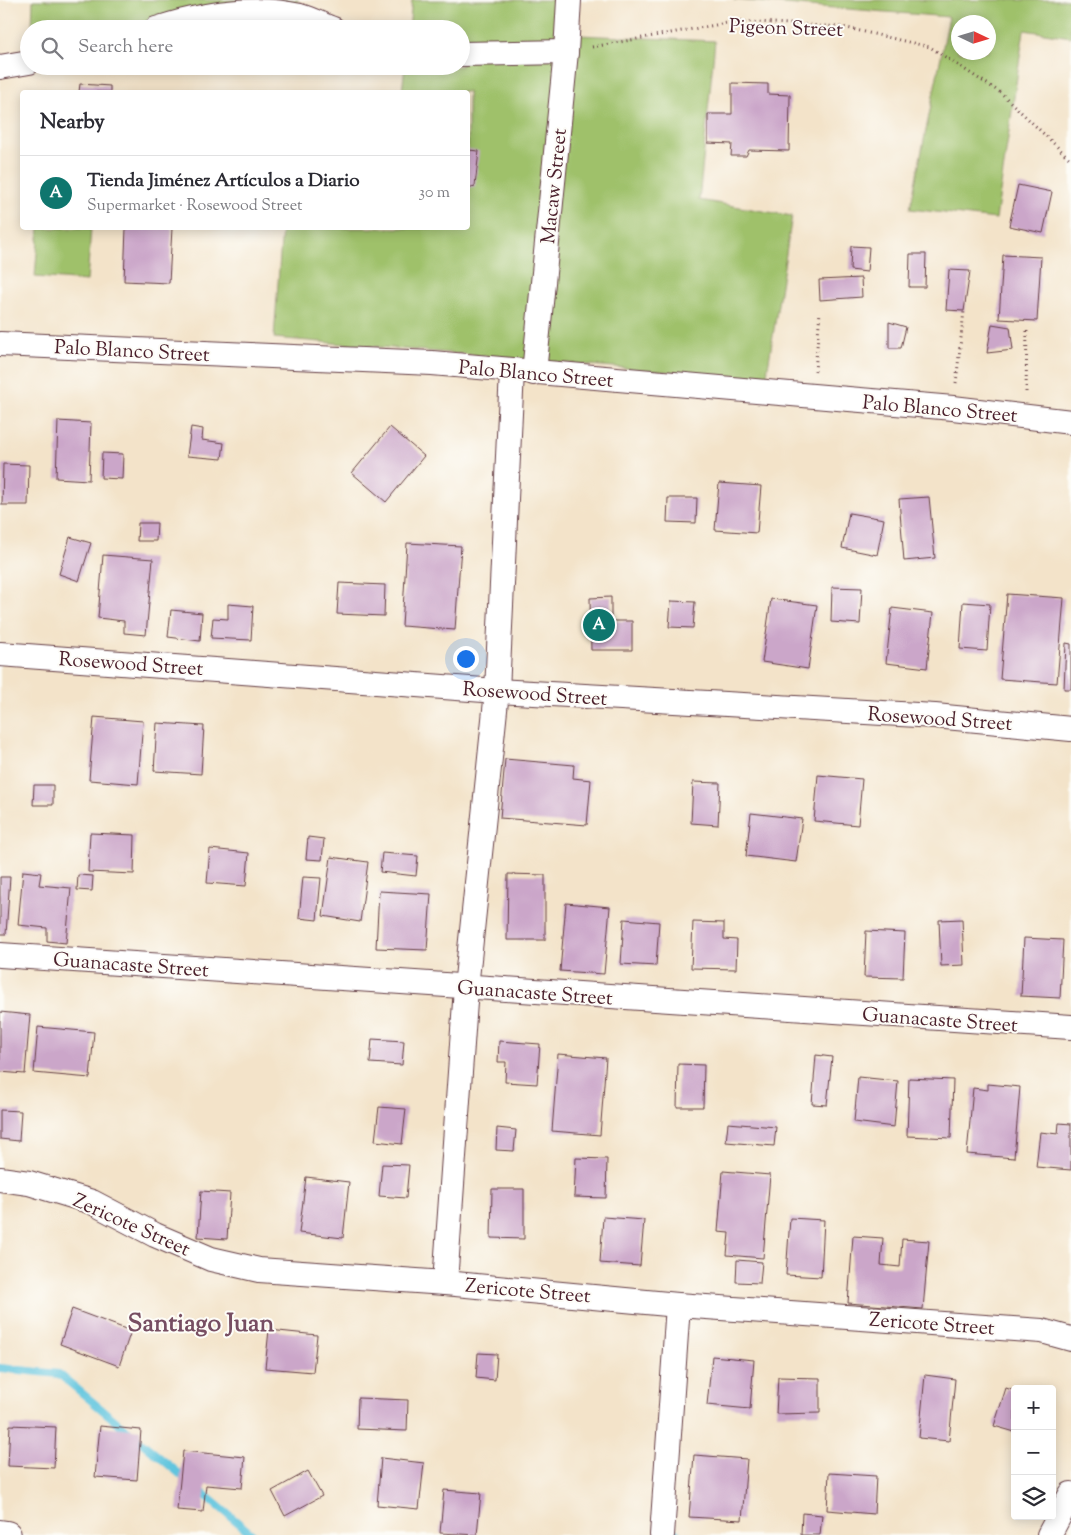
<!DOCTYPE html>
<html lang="en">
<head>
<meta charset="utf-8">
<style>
	:root { --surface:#fff; --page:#f2f2f3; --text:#2b2b33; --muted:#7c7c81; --line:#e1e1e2; --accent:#0f766e }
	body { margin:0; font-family:"Sorts Mill Goudy",serif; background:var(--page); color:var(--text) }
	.controls { position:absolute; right:15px; bottom:15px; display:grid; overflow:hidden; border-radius:5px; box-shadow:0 2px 12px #0003 }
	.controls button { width:45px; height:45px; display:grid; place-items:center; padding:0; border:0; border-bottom:1px solid var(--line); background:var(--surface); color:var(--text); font:25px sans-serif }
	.compass { position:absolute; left:951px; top:15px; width:45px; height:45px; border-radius:50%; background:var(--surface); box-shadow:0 2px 12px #0003; rotate:94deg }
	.you { position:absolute; left:465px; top:658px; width:18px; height:18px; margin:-12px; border:4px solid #fff; border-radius:50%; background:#1a73e8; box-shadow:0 0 0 8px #1a73e833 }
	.badge { display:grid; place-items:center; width:32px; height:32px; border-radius:50%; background:var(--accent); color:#fff; font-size:16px; font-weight:700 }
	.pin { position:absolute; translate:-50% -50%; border:2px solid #fff; box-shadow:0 1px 5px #0006 }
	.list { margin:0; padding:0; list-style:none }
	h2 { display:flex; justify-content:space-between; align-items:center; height:65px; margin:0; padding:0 20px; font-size:21px }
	h2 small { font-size:16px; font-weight:400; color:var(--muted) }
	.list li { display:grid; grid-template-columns:32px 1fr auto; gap:15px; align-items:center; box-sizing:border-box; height:75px; padding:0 20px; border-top:1px solid var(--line) }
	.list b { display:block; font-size:19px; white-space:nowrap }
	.list p { margin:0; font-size:16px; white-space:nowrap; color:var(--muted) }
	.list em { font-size:16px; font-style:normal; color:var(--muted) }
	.icon { flex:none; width:28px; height:28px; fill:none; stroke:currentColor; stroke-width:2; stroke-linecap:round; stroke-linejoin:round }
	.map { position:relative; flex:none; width:1071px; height:1535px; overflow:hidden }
	.search { position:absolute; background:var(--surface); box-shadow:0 2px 12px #0003; left:20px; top:20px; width:450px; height:55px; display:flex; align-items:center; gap:12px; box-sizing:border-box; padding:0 18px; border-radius:28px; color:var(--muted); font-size:19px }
	.panel { position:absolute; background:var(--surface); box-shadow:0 2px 12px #0003; left:20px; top:90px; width:450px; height:140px; border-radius:5px }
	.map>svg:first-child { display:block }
	.green { fill:#9fc16a; stroke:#74704a; fill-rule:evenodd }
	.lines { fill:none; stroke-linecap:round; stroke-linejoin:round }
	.stream { stroke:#60c5de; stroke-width:8 }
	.building { fill:#cba6c9 }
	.minor-casing { stroke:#633c43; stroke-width:26 }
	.tertiary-casing { stroke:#633c43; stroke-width:30 }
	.path { stroke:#633c43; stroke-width:3; stroke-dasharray:1 4; stroke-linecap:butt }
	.minor { stroke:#fff; stroke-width:24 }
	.tertiary { stroke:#fff; stroke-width:28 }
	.labels { text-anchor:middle; stroke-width:4; stroke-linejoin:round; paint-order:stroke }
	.street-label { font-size:20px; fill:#4a1f2b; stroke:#fdfcf7 }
	.district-label { font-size:25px; font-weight:bold; fill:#774e62; stroke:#fdfcf7 }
</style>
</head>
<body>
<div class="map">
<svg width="1071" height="1535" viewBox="0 0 1071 1535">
	<rect width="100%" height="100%" fill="#fdfcf7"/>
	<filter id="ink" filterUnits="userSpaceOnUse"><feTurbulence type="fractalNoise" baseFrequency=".02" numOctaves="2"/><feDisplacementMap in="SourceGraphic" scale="10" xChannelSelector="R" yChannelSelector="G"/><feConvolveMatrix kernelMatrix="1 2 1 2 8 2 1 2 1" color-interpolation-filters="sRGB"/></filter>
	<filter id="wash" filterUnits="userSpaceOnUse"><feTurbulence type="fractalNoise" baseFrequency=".0096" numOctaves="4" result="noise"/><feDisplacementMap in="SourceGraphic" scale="20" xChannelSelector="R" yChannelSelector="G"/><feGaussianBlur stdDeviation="1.12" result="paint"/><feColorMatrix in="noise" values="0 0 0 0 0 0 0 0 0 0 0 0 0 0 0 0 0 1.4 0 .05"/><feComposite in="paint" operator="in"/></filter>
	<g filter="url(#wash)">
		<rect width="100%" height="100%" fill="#f3e3c9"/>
		<g class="green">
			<polygon points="33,0 298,0 297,5 130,29 32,29"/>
			<polygon points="412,0 559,0 555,34 715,41 699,200 792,216 766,380 274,338 282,228 468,228 468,92 402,92 405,66 461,66 461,29 409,29"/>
			<path d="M 734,0 L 1071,0 L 1071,37 L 1024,30 L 996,219 L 910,209 L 949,17 ZM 988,22 L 988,52 L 958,52 L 958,22 Z"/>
			<polygon points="39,228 91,228 87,281 35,277"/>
		</g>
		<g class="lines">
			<g class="stream">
				<polyline points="0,1368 59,1374 187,1480"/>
				<polyline points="198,1489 253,1535"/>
				<polyline points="676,1533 676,1535"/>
			</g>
		</g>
		<g id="blocks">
			<g class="building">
				<polygon points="732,83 768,84 768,94 790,95 789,151 749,150 746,156 731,156 732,144 708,143 708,114 732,114"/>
				<polygon points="80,84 110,86 110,92 79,92"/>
				<polygon points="468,150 479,151 475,186 468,188"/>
				<polygon points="1018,185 1052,192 1043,233 1009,226"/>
				<polygon points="126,228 172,228 169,283 124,281"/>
				<polygon points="851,246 869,247 867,272 850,270"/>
				<polygon points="910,254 926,254 925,287 909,287"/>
				<polygon points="1003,255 1041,257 1037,321 999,319"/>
				<polygon points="949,270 970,271 964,311 946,310"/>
				<polygon points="861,278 862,297 820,300 819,280"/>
				<polygon points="889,322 906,327 901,348 889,348"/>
				<polygon points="992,324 1010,327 1013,350 987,353"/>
				<polygon points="58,421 91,423 89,480 56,478"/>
				<polygon points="191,427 203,429 202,440 224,443 222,459 187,456"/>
				<polygon points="390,427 424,456 386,502 352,473"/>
				<polygon points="102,453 123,454 122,479 101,478"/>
				<polygon points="3,464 29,465 28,505 2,505"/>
				<polygon points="719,483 761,486 757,533 715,530"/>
				<polygon points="929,497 935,558 904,561 899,499"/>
				<polygon points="668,498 697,498 696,523 667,522"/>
				<polygon points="849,513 884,519 877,555 842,548"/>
				<polygon points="138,523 157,523 156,541 137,541"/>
				<polygon points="70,537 91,543 79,581 59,574"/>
				<polygon points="407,543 461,546 455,630 402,626"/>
				<polygon points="103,555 153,559 146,635 124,633 124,621 98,618"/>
				<polygon points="339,583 385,585 384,616 337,614"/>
				<polygon points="832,587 862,588 860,624 831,622"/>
				<polygon points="1007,594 1064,598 1057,683 1000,679"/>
				<polygon points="611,597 611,621 632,621 632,650 591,650 590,598"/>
				<polygon points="771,599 817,605 808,669 762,662"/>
				<polygon points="671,601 695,602 693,628 669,627"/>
				<polygon points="963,602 990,604 987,651 960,649"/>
				<polygon points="228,604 253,606 251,640 211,638 213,618 228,619"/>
				<polygon points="892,608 933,613 927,668 886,663"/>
				<polygon points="171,610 202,613 200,641 168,637"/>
				<polygon points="1066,643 1071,644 1071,689 1064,689"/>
				<polygon points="94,717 143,721 138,784 89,780"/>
				<polygon points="157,723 204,726 201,774 154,771"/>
				<polygon points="505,759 574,765 573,778 591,780 587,825 500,818"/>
				<polygon points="818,775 862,779 858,825 814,821"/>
				<polygon points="693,782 720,783 718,825 691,823"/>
				<polygon points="34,785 53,785 53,805 33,805"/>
				<polygon points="751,813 802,819 796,862 746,856"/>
				<polygon points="90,833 135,835 134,874 88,872"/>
				<polygon points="308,837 324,839 322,860 306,859"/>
				<polygon points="210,849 249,853 246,886 207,883"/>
				<polygon points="382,853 418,856 416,876 380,872"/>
				<polygon points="331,857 368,862 360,922 323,916"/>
				<polygon points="23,871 41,873 39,885 71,888 66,943 47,941 47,928 18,925"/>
				<polygon points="508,874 545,875 545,940 507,940"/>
				<polygon points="78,875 93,876 92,891 77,890"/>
				<polygon points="0,877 10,877 6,934 0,934"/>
				<polygon points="303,877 321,878 317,920 299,918"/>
				<polygon points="379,891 431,894 427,950 376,948"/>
				<polygon points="566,903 610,907 604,974 560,971"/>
				<polygon points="624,919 659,922 656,966 621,964"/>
				<polygon points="962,919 964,965 941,966 939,920"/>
				<polygon points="693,922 724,923 724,939 737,940 736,969 691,968"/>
				<polygon points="866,931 905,933 903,978 864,977"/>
				<polygon points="1024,938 1063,940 1060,998 1021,996"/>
				<polygon points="0,1012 30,1015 25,1074 0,1072"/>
				<polygon points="38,1027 94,1032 90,1078 34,1073"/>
				<polygon points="372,1039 404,1041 402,1065 370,1063"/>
				<polygon points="499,1041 540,1044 537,1084 505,1082 506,1062 498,1062"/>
				<polygon points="558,1054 606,1058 600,1135 552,1131"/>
				<polygon points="816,1055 832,1057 827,1105 812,1104"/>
				<polygon points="678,1064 704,1065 703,1107 677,1107"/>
				<polygon points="858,1077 898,1081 894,1127 854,1122"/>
				<polygon points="909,1078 953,1080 951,1138 907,1136"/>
				<polygon points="988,1084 1020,1087 1014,1158 967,1154 973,1088 988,1090"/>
				<polygon points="379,1107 406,1109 402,1144 375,1141"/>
				<polygon points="0,1110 21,1111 19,1141 0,1139"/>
				<polygon points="728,1123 776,1127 774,1146 726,1142"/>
				<polygon points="1059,1123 1071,1124 1071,1170 1036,1167 1040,1132 1058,1134"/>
				<polygon points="497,1128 516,1130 514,1151 496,1150"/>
				<polygon points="576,1158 607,1159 606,1198 574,1197"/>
				<polygon points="382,1164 409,1165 406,1198 379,1196"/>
				<polygon points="723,1171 770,1175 763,1258 727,1255 729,1233 718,1232"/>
				<polygon points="306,1177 349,1182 343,1238 299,1233"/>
				<polygon points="492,1189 524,1189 524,1239 491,1238"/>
				<polygon points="201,1191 230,1193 227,1239 198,1237"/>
				<polygon points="603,1217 644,1220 640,1266 600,1263"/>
				<polygon points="790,1218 824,1220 821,1277 786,1275"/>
				<polygon points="853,1236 883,1238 881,1265 900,1267 902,1239 929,1241 923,1309 848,1303"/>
				<polygon points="737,1260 762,1262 760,1283 736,1282"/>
				<polygon points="72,1309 131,1331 119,1366 60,1344"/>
				<polygon points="269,1330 317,1335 313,1372 265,1368"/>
				<polygon points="478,1353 497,1354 495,1380 476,1378"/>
				<polygon points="712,1356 754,1360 750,1409 707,1405"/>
				<polygon points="925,1375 955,1379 949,1441 919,1438"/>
				<polygon points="778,1377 820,1378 820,1413 776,1414"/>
				<polygon points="1006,1388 1015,1391 1015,1432 994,1426"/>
				<polygon points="358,1398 408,1400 407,1431 357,1429"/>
				<polygon points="10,1425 56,1427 54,1468 8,1466"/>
				<polygon points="100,1426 141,1430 137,1480 95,1477"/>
				<polygon points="183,1451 245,1457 242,1488 206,1485 203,1512 177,1510"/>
				<polygon points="694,1455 747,1459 742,1520 689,1517"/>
				<polygon points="381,1458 424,1463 419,1509 377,1505"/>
				<polygon points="308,1471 322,1496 285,1516 272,1491"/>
				<polygon points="829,1473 876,1476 874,1514 827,1510"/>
				<polygon points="444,1490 481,1493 477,1535 440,1533"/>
				<polygon points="802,1513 822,1515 820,1535 801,1535"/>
			</g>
		</g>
	</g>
	<g filter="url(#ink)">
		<use href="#blocks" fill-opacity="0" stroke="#633c43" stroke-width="1"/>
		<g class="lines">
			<g class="minor-casing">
				<g id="minor">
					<path d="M 156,29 C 202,14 253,5 300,16 C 311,19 322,25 333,29"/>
					<polyline points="461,54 566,52"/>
					<polyline points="0,67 29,62"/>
					<polyline points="0,344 432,363 953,408 1071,422"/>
					<polyline points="534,373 566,52 569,0"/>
					<polyline points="0,654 497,691 935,716 1071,729"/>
					<polyline points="0,955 1071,1027"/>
					<polyline points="0,1179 29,1183 92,1202 155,1235 211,1259 259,1270 445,1283 678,1305 1042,1331 1071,1339"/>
					<polyline points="445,1283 466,988 497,691 512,371"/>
					<polyline points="662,1535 678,1305"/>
					<polyline points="1049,1535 1071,1494"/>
				</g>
			</g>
			<g class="tertiary-casing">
				<polyline id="tertiary" points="0,1534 7,1535"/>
			</g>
			<g class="path">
				<polyline points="592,47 738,21 843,27 930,47 1001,93 1071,160"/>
				<polyline points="815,371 820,312"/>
				<polyline points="956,383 964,311"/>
				<polyline points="1026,392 1027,328"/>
			</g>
			<use href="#minor" class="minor"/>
			<use href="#tertiary" class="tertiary"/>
		</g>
	</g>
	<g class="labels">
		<g class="street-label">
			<text transform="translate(786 27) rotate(2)" y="7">Pigeon Street</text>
			<text transform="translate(553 186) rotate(-84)" y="7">Macaw Street</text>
			<text transform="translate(132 350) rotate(3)" y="7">Palo Blanco Street</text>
			<text transform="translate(536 373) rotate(5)" y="7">Palo Blanco Street</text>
			<text transform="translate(940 408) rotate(5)" y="7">Palo Blanco Street</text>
			<text transform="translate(131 663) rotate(4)" y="7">Rosewood Street</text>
			<text transform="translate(535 693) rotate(4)" y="7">Rosewood Street</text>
			<text transform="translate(940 718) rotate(4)" y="7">Rosewood Street</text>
			<text transform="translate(131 964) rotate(4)" y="7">Guanacaste Street</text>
			<text transform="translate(535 992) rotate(4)" y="7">Guanacaste Street</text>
			<text transform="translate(940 1019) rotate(4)" y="7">Guanacaste Street</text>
			<text transform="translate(132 1224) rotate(24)" y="7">Zericote Street</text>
			<text transform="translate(528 1290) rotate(5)" y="7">Zericote Street</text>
			<text transform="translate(932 1323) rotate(4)" y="7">Zericote Street</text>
		</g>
		<g class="district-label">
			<text x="201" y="1331">Santiago Juan</text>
		</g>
	</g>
</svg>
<div class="controls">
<button>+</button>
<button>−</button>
<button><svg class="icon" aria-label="layers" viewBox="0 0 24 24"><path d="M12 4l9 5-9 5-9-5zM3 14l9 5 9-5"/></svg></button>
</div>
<svg class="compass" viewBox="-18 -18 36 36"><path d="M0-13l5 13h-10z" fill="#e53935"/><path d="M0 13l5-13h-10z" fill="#7c7c81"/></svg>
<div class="you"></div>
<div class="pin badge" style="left:599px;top:625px">A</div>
<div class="search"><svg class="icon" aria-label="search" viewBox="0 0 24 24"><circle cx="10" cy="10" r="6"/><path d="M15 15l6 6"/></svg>Search here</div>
<section class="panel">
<h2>Nearby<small></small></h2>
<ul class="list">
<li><span class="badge">A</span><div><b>Tienda Jiménez Artículos a Diario</b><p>Supermarket · Rosewood Street</p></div><em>30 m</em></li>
</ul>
</section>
</div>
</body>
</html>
